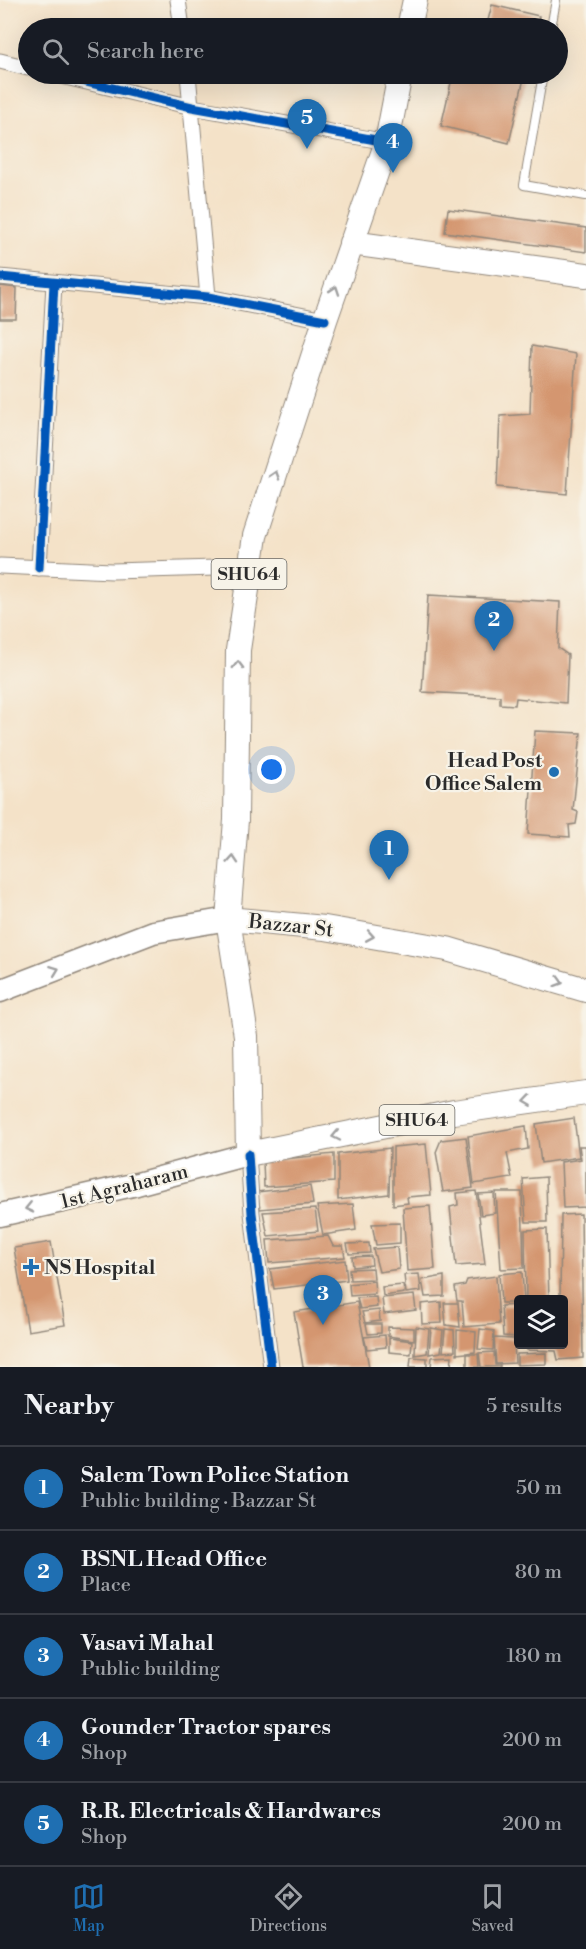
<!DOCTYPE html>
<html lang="en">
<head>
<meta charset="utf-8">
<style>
	:root { --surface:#171b24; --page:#20242c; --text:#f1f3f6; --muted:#9ea1a6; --line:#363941; --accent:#1f6fb2 }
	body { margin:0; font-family:"Libre Bodoni",serif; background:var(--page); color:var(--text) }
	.controls { position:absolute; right:18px; bottom:18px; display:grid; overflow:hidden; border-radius:6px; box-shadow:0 6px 24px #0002 }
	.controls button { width:54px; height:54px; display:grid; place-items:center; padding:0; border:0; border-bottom:2px solid var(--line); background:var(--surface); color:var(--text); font:30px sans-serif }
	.you { position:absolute; left:272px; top:770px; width:21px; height:21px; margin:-15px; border:4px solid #fff; border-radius:50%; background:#1a73e8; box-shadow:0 0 0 9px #1a73e833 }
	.badge { display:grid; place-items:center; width:39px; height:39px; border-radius:50%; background:var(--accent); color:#fff; font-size:20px; font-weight:700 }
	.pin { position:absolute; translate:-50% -50px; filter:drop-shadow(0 2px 3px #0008) }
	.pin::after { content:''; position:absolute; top:32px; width:21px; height:18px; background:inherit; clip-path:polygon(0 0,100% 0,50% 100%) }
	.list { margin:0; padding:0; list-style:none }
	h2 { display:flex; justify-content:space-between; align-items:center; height:78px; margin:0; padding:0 24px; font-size:26px }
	h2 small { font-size:20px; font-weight:400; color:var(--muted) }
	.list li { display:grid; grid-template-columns:39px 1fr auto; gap:18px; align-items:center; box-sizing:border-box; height:84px; padding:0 24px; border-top:2px solid var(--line) }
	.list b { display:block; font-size:22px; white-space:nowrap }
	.list p { margin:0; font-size:20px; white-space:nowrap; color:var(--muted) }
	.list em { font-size:20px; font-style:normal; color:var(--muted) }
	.icon { flex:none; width:33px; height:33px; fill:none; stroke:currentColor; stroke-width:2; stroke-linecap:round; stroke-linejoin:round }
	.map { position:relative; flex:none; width:586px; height:1367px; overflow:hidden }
	.search { position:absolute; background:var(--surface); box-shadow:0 6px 24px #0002; left:18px; right:18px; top:18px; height:66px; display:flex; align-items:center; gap:15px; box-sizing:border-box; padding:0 21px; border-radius:33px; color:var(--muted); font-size:22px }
	.sheet { height:498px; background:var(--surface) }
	nav { display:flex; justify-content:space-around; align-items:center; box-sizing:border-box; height:84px; border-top:2px solid var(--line); background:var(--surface); font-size:16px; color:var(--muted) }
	nav a { display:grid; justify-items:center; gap:3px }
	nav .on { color:var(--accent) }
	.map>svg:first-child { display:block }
	.building { fill:#d4966f }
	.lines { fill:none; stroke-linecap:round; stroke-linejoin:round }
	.lane-casing { stroke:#90867a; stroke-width:10 }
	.street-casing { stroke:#90867a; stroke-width:17 }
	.secondary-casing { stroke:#90867a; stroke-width:25 }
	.primary-casing { stroke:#90867a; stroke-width:26 }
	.lane { stroke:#fff; stroke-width:8 }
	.street { stroke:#fff; stroke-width:15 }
	.secondary { stroke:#fff; stroke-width:22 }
	.primary { stroke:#fff; stroke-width:24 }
	.cycleway-casing { stroke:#f7f3e8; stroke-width:13 }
	.cycleway { stroke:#0057b8; stroke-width:9 }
	.oneway { stroke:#a0a0a0 }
	.poi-dot { fill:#1f6fb2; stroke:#f7f3e8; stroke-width:2 }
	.labels { text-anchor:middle; stroke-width:4.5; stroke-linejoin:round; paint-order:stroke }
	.shield { fill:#f7f3e8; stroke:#686764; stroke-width:1.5 }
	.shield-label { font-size:18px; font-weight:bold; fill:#2b2b2b }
	.poi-label { font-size:20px; font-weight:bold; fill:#2b2b2b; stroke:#f7f3e8; text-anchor:end }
	.street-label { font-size:20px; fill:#2b2b2b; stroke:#f7f3e8 }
</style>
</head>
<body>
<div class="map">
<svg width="586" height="1367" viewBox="0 0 586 1367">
	<rect width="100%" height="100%" fill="#f7f3e8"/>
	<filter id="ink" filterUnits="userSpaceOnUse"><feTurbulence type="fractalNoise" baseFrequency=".0167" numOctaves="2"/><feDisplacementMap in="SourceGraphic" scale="12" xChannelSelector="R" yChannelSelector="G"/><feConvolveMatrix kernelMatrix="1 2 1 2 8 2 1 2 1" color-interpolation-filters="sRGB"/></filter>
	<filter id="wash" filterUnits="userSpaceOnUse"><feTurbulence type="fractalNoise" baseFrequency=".008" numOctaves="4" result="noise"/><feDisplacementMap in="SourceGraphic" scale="24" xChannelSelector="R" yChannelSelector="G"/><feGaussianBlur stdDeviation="1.35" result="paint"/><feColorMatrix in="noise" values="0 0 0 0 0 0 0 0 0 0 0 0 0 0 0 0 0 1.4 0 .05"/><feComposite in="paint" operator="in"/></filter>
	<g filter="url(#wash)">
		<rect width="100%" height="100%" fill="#f4e2c8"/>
		<g id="blocks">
			<g class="building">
				<polygon points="492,5 539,16 536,28 486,28"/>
				<polygon points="453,74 475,78 476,74 525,74 509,143 441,126"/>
				<polygon points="448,209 586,228 586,252 445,232"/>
				<polygon points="0,286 17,288 16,319 0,319"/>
				<polygon points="532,346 576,354 567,494 497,487 500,416 530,414"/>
				<polygon points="428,595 560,602 558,648 568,655 566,703 516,698 515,705 500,704 500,696 422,692"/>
				<polygon points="535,731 581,733 573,810 578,812 576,824 569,825 570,837 528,834"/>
				<polygon points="574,1118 579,1157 541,1163 536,1124"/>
				<polygon points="526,1126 528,1149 507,1153 512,1178 474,1184 468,1136"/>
				<polygon points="466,1137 473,1188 443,1192 436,1152 441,1140"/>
				<polygon points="426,1144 431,1195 407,1197 408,1203 393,1205 393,1147"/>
				<polygon points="579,1146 586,1146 586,1207 563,1208 561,1162 581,1159"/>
				<polygon points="390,1148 389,1194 338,1200 338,1154"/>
				<polygon points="334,1154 334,1182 264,1187 263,1161"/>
				<polygon points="546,1177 547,1222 526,1222 523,1179"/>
				<polygon points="310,1186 313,1204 260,1209 257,1192"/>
				<polygon points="476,1191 485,1264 456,1266 450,1207 458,1205 457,1193"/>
				<polygon points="496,1192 522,1192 524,1268 501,1269"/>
				<polygon points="494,1193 495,1213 481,1215 478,1194"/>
				<polygon points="353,1204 356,1230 323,1235 317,1206"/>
				<polygon points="430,1206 435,1269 407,1271 403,1208"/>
				<polygon points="315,1209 318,1231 268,1236 263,1212"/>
				<polygon points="581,1214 583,1358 558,1360 556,1351 527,1350 527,1344 564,1344 564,1300 560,1300 561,1215"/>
				<polygon points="400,1223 400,1243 376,1245 372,1224"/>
				<polygon points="547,1229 549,1300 526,1300 525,1230"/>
				<polygon points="328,1236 333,1246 343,1246 345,1257 269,1263 267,1240"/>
				<polygon points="51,1242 65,1325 28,1331 14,1248"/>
				<polygon points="369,1243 370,1253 349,1254 347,1244"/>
				<polygon points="397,1247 399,1269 379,1272 373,1249"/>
				<polygon points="371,1256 372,1265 353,1267 352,1257"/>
				<polygon points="345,1260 347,1280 274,1289 270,1269"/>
				<polygon points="373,1268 374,1279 350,1280 349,1269"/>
				<polygon points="522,1272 524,1300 518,1300 518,1303 501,1303 499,1274"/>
				<polygon points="419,1274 421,1291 406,1293 404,1275"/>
				<polygon points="444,1276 444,1296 425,1297 422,1280"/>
				<polygon points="496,1276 499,1324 464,1327 462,1301 457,1301 455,1287 465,1285 467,1280"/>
				<polygon points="374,1281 375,1294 350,1296 349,1284"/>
				<polygon points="403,1285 404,1293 383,1296 382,1287"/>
				<polygon points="414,1295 416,1310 384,1314 382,1298"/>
				<polygon points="376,1297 377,1307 360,1309 357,1298"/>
				<polygon points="357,1302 369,1367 303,1367 294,1312"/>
				<polygon points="441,1302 442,1323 422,1324 421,1304"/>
				<polygon points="444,1303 458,1303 460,1327 446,1325"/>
				<polygon points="518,1305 518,1337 503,1336 501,1306"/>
				<polygon points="379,1310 380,1321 365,1323 362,1312"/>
				<polygon points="366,1324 381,1324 381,1333 368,1334"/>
				<polygon points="388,1327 414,1328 414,1340 388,1336"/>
				<polygon points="416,1327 429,1329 427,1353 415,1355"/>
				<polygon points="431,1328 443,1330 441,1352 429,1354"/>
				<polygon points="445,1329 454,1330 455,1351 443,1352"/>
				<polygon points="480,1329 494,1331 493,1350 478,1349"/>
				<polygon points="457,1330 476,1332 475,1352 457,1354"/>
				<polygon points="385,1335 386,1347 367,1349 364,1337"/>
				<polygon points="389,1338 412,1341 411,1354 389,1352"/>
				<polygon points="494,1338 514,1339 515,1363 496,1364"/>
				<polygon points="494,1352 495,1365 500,1365 500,1367 481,1367 479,1353"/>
				<polygon points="546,1353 546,1364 517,1365 517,1354"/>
				<polygon points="467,1354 478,1354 479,1367 467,1367"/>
				<polygon points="452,1356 451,1367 431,1367 432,1357"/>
				<polygon points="411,1357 427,1358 427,1367 410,1367"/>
			</g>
		</g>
	</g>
	<g filter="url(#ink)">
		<use href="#blocks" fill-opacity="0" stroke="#90867a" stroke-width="1.5"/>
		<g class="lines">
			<g class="lane-casing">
				<g id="lane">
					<polyline points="551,28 556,0"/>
					<polyline points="543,74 524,185 586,196"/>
				</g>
			</g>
			<g class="street-casing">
				<g id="street">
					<polyline points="178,0 182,28"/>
					<polyline points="0,61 28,68"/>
					<polyline points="53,74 192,107 387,142"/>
					<polyline points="188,74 208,297"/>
					<polyline points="0,277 208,297 325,320"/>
					<polyline points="0,566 112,571 250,567"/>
					<polyline points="39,568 54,283"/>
					<polyline points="248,1154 252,1213 271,1367"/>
				</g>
			</g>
			<g class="secondary-casing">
				<g id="secondary">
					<polyline points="0,991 153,932 228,919"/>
					<polyline points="0,1215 137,1184 248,1154"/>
				</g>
			</g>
			<g class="primary-casing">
				<g id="primary">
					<polyline points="409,28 415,0"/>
					<polyline points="400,74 387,142 325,320 255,536 238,650 236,820 228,919 246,1036 248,1154 454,1112 586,1093"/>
					<polyline points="351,243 586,275"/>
					<polyline points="228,919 325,928 447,949 586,990"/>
				</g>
			</g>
			<use href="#lane" class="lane"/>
			<use href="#street" class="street"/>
			<use href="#secondary" class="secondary"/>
			<use href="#primary" class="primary"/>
			<g class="cycleway-casing">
				<g id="cycleway">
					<polyline points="53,74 192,107 387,142"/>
					<polyline points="0,277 208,297 325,320"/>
					<polyline points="39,568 54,283"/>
					<polyline points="248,1154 252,1213 271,1367"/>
				</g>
			</g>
			<use href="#cycleway" class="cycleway"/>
		</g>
		<defs><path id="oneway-chevron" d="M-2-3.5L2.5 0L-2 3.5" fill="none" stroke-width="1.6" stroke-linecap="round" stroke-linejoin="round" transform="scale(1.5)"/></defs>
		<g class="oneway">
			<use href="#oneway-chevron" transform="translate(335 290) rotate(-71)"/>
			<use href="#oneway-chevron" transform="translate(275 475) rotate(-72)"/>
			<use href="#oneway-chevron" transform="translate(238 665) rotate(-89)"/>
			<use href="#oneway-chevron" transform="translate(233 860) rotate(-86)"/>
			<use href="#oneway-chevron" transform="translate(370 936) rotate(10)"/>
			<use href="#oneway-chevron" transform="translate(55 970) rotate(-21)"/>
			<use href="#oneway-chevron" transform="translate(559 982) rotate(16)"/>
			<use href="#oneway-chevron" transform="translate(528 1101) rotate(172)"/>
			<use href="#oneway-chevron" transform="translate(336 1136) rotate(168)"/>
			<use href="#oneway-chevron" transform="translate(29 1208) rotate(167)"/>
		</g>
	</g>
	<g class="poi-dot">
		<circle cx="554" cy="772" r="6"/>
		<path d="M28 1258h6v6h6v6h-6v6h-6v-6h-6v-6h6z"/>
	</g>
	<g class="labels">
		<g class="shield">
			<rect x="211.5" y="559" width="75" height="30" rx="4.5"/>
			<rect x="379.5" y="1105" width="75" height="30" rx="4.5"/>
		</g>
		<g class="shield-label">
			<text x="249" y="580">SHU64</text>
			<text x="417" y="1126">SHU64</text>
		</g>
		<g class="poi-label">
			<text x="542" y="767">Head Post<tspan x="542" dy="23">Office Salem</tspan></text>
			<text x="44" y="1274" text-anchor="start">NS Hospital</text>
		</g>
		<g class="street-label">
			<text transform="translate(291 925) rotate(6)" y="7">Bazzar St</text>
			<text transform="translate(124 1186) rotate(-14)" y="7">1st Agraharam</text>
		</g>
	</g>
</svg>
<div class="controls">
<button><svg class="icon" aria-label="layers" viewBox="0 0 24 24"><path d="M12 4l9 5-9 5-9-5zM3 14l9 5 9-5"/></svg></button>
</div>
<div class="you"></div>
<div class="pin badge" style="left:389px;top:880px">1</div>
<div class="pin badge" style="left:494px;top:651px">2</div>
<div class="pin badge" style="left:323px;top:1325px">3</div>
<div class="pin badge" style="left:393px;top:173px">4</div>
<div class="pin badge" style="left:307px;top:149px">5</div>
<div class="search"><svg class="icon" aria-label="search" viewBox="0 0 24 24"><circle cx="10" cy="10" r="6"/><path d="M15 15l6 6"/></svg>Search here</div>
</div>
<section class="sheet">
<h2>Nearby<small>5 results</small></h2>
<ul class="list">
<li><span class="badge">1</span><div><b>Salem Town Police Station</b><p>Public building · Bazzar St</p></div><em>50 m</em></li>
<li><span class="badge">2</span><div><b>BSNL Head Office</b><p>Place</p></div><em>80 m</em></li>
<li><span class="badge">3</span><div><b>Vasavi Mahal</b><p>Public building</p></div><em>180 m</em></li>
<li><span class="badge">4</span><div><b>Gounder Tractor spares</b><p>Shop</p></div><em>200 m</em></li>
<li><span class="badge">5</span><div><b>R.R. Electricals &amp; Hardwares</b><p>Shop</p></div><em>200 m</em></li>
</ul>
</section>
<nav>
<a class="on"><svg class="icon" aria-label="map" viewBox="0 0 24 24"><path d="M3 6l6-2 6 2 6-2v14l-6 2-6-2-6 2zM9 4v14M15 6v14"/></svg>Map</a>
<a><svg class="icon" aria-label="directions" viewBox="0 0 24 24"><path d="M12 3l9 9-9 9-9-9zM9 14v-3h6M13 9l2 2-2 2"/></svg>Directions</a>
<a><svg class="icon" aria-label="saved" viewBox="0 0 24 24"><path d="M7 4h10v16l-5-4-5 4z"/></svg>Saved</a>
</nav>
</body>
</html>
